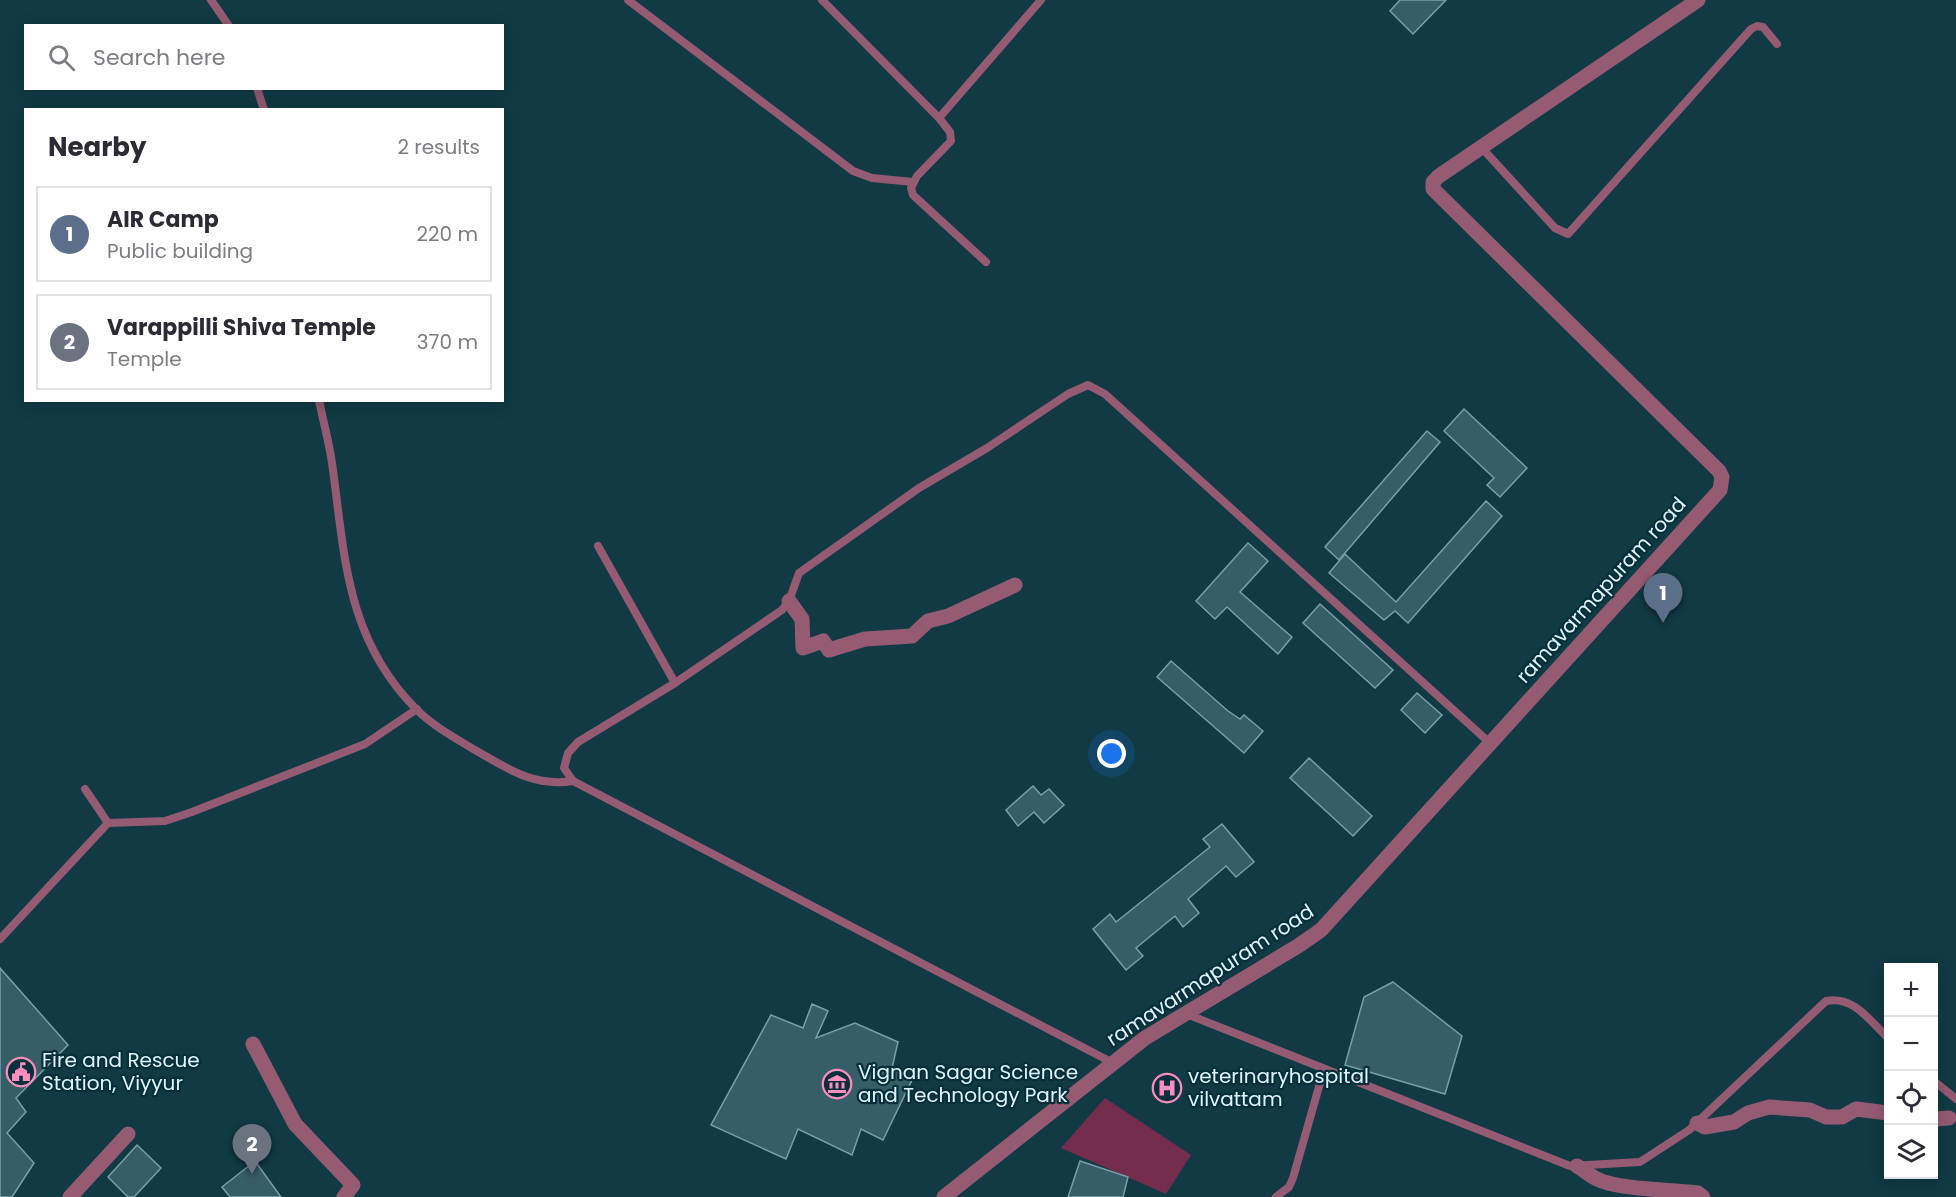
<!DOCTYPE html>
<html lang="en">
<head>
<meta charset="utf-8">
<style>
	:root { --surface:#fff; --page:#f2f2f3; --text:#2b2b33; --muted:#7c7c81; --line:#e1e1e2; --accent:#2563eb }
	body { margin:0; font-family:Poppins,sans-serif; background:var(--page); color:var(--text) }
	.controls { position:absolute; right:18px; bottom:18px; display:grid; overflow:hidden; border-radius:0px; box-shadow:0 3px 15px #0003 }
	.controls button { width:54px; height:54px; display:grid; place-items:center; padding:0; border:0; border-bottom:2px solid var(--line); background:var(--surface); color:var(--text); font:30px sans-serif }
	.you { position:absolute; left:1112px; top:754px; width:21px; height:21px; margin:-15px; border:4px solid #fff; border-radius:50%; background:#1a73e8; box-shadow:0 0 0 9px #1a73e833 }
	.badge { display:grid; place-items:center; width:39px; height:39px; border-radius:50%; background:var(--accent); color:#fff; font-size:20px; font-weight:700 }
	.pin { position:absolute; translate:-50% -50px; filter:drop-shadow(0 2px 3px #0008) }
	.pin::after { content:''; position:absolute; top:32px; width:21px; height:18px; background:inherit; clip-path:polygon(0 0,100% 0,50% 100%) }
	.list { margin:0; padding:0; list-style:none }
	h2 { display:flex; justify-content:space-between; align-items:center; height:78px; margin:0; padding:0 24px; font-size:26px }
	h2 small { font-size:20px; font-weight:400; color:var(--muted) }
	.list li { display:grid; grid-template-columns:39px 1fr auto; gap:18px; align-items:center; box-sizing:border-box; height:96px; margin:0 12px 12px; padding:0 12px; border:2px solid var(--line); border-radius:0px }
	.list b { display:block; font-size:22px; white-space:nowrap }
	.list p { margin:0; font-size:20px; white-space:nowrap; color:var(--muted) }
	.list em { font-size:20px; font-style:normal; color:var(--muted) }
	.icon { flex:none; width:33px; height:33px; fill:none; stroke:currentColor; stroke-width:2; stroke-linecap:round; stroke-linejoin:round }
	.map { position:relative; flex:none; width:1956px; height:1197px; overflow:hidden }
	.search { position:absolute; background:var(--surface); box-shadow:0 3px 15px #0003; left:24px; top:24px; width:480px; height:66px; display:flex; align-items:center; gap:15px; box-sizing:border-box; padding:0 21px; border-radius:0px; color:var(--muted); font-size:22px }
	.panel { position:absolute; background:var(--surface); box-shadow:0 3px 15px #0003; left:24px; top:108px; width:480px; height:294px; border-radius:0px }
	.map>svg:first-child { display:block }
	.green { fill:#752d4e }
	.building { fill:#365d68; stroke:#779fac; stroke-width:1.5 }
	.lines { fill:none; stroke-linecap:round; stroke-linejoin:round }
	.service { stroke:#945b72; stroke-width:8 }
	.minor { stroke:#945b72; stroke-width:15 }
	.labels { text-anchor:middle; stroke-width:4.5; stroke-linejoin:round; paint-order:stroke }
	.street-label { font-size:20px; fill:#e0f5fb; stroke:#052f3a }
	.poi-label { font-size:20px; fill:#e0f5fb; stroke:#052f3a; text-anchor:start }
</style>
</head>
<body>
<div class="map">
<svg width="1956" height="1197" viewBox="0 0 1956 1197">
	<rect width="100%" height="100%" fill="#113a44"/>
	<polygon class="green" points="1105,1098 1191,1155 1166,1194 1061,1148"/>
	<g class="building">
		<polygon points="1400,0 1446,0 1413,34 1390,11"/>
		<polygon points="1464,409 1527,468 1500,497 1487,485 1494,478 1444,431"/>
		<polygon points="1427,431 1440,442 1339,560 1325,547"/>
		<polygon points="1486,501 1502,516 1408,623 1395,611 1384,620 1329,573 1345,554 1396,602"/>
		<polygon points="1248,543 1268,561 1240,592 1292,637 1278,654 1227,607 1215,619 1196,601"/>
		<polygon points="1320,604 1393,670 1375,688 1303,623"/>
		<polygon points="1171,661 1228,711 1240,719 1244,715 1263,731 1244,753 1157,677"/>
		<polygon points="1417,693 1442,715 1425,733 1401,710"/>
		<polygon points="1309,758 1372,816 1353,836 1290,778"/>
		<polygon points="1033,786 1041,795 1049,789 1064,805 1044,823 1034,812 1018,826 1006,810"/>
		<polygon points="1222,824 1254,862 1236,877 1226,866 1188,899 1199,913 1183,927 1175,916 1136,948 1143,956 1126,970 1093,929 1110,914 1116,922 1210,847 1203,839"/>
		<polygon points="0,968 68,1045 16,1098 26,1112 7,1133 34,1163 12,1197 0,1197"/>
		<polygon points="1393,982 1462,1036 1445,1094 1345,1065 1364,997"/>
		<polygon points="812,1004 828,1011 816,1038 855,1023 898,1042 892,1068 912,1080 883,1140 861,1129 852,1155 798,1129 786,1159 711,1125 771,1015 803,1028"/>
		<polygon points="137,1145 161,1168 134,1197 128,1197 108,1177"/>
		<polygon points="255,1161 281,1197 230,1197 222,1187"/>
		<polygon points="1080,1161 1128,1177 1123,1197 1068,1197"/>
	</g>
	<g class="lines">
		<g class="service">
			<polyline points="211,0 229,26"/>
			<polyline points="628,0 853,171 872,178 913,182"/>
			<polyline points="822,0 939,118"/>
			<polyline points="257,88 264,110"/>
			<polyline points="1481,147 1555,228 1568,234 1751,29 1757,26 1763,27 1777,44"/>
			<polyline points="986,262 913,195 911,188 917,176 951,141 950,132 939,118 1041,0"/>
			<path d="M 319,400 C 323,421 329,442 332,463 C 345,555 345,637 416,709 C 433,726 455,738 475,750 C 508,769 534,787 573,781"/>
			<polyline points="598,546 675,683"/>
			<polyline points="108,823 165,821 192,812 365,744 417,709"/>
			<polyline points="0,939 108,823 85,789"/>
			<path d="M 1184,1013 L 1570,1166 L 1640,1162 L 1689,1130 L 1826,1001 C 1853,995 1870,1021 1888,1038"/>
			<polyline points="1113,1063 573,781 564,768 568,753 578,742 675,683 782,610 789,601 799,573 919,488 987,448 1068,394 1088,385 1105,394 1491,744"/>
			<polyline points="1934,1081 1956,1099"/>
			<polyline points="1276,1197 1289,1187 1293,1178 1324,1069"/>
		</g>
		<g class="minor">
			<polyline points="789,601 802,619 803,648 823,641 829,650 865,639 912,636 928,621 948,616 1015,585"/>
			<polyline points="253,1044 295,1124 353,1185 344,1197"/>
			<polyline points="1934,1119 1949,1118"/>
			<polyline points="1697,1123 1705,1127 1734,1122 1748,1113 1769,1107 1810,1110 1826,1117 1842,1117 1856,1109 1888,1113"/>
			<path d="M 1577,1166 C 1584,1170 1590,1176 1597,1179 C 1615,1189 1674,1190 1698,1193 L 1703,1197"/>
			<polyline points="70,1197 128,1134"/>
			<polyline points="944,1197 1145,1038 1298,946 1321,930 1720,490 1722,477 1719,471 1433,189 1433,182 1439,176 1698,0"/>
		</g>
	</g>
	<defs>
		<g id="civic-ring" transform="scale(1.5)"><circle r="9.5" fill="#052f3a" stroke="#fe8ebd" stroke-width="1.5"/><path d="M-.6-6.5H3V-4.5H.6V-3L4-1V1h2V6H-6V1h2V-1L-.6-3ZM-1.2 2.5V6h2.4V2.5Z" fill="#fe8ebd"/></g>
		<g id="museum-ring" transform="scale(1.5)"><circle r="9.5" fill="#052f3a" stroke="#fe8ebd" stroke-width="1.5"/><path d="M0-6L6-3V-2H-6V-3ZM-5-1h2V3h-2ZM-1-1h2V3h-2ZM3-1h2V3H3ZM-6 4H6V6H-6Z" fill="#fe8ebd"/></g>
		<g id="hospital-ring" transform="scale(1.5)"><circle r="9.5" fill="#052f3a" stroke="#fe8ebd" stroke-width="1.5"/><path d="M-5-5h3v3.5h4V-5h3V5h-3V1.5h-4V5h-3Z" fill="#fe8ebd"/></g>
	</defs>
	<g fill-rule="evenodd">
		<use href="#civic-ring" x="21" y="1072"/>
		<use href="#museum-ring" x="837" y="1084"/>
		<use href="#hospital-ring" x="1167" y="1088"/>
	</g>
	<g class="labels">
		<g class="street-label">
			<text transform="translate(1601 590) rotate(-48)" y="7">ramavarmapuram road</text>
			<text transform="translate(1210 975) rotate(-33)" y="7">ramavarmapuram road</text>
		</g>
		<g class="poi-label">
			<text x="42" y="1067">Fire and Rescue<tspan x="42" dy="23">Station, Viyyur</tspan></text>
			<text x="858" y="1079">Vignan Sagar Science<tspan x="858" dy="23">and Technology Park</tspan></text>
			<text x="1188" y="1083">veterinaryhospital<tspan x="1188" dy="23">vilvattam</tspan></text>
		</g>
	</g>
</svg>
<div class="controls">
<button>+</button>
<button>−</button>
<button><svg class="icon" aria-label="locate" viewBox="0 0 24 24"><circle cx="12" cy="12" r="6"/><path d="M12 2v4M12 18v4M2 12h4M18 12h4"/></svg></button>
<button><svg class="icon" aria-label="layers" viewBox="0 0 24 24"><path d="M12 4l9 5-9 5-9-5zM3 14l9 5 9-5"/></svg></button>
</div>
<div class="you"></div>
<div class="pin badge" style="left:1663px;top:623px;background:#5c6f8a">1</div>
<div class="pin badge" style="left:252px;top:1174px;background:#6b7280">2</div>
<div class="search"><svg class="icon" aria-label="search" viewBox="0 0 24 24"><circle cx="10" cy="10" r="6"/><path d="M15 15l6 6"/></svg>Search here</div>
<section class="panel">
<h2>Nearby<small>2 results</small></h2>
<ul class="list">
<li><span class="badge" style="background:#5c6f8a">1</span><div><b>AIR Camp</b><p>Public building</p></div><em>220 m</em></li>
<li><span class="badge" style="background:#6b7280">2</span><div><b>Varappilli Shiva Temple</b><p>Temple</p></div><em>370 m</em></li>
</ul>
</section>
</div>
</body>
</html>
